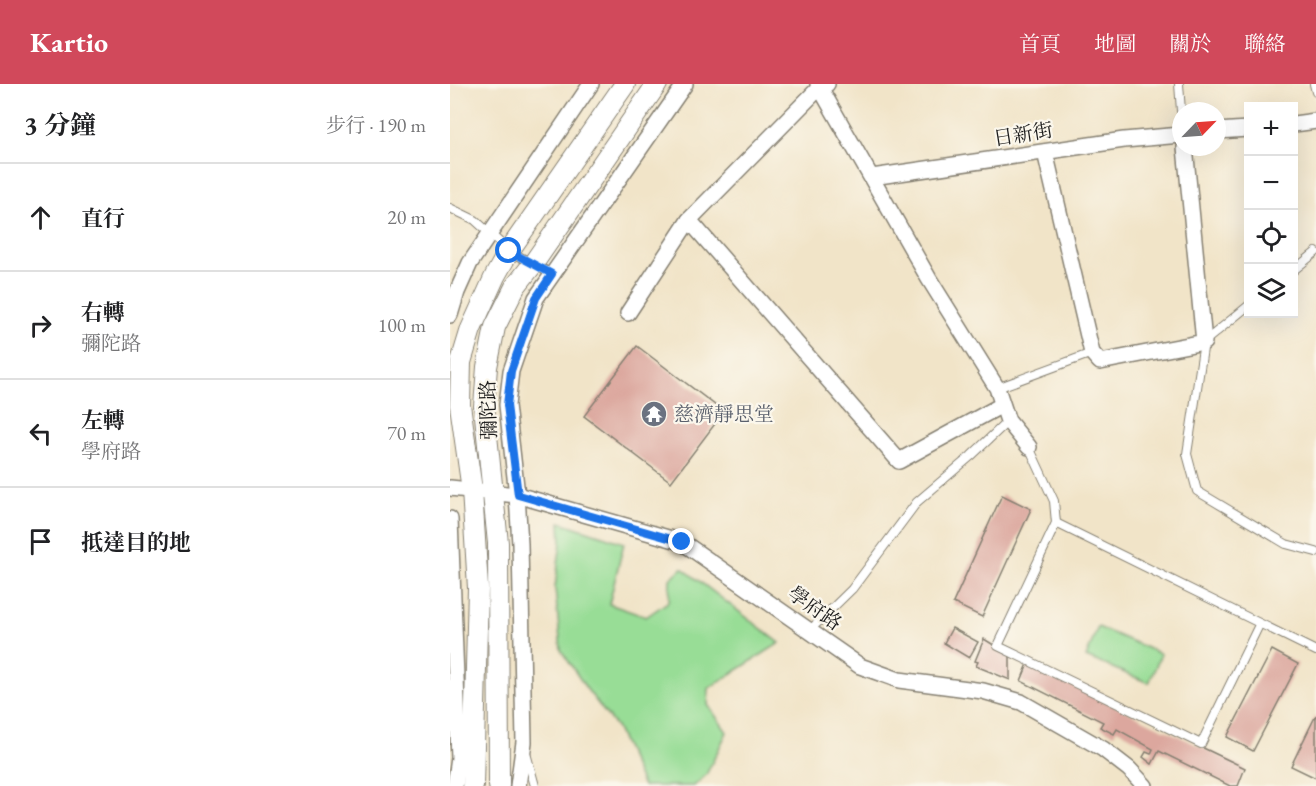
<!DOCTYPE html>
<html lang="zh-TW">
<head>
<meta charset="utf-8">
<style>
	:root { --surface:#fff; --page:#f2f2f2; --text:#202124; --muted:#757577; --line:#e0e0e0; --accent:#d1495b }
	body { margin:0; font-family:"EB Garamond","Noto Serif TC",serif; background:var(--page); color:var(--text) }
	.controls { position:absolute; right:18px; top:18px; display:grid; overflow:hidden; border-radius:0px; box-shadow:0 6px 24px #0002 }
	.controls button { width:54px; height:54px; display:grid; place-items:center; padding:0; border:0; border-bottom:2px solid var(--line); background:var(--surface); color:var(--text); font:30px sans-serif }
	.compass { position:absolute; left:722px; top:18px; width:54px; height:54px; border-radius:50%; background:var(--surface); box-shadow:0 6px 24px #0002; rotate:65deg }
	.stop { position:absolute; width:18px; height:18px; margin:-14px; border:4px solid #1a73e8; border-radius:50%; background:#fff }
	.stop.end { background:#1a73e8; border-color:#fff; box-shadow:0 2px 6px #0008 }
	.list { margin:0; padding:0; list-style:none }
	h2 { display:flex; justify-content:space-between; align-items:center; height:78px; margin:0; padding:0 24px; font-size:26px }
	h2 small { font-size:20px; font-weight:400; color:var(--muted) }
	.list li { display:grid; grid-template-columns:39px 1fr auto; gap:18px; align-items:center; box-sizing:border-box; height:108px; padding:0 24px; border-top:2px solid var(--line) }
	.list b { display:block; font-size:22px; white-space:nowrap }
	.list p { margin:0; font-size:20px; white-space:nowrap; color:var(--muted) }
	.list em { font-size:20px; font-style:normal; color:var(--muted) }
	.icon { flex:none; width:33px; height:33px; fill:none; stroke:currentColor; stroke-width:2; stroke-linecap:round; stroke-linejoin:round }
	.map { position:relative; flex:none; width:866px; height:702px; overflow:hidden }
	header { display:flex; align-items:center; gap:36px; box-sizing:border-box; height:84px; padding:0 30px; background:var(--accent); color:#fff }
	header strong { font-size:28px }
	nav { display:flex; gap:33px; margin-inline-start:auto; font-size:21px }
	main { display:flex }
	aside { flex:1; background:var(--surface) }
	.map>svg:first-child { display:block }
	.green { fill:#98dd96; stroke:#5a7c59; stroke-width:1.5 }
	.building { fill:#dca79e }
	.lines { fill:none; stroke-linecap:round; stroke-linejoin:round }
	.service-casing { stroke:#868072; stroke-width:10 }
	.minor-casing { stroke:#868072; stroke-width:18 }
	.tertiary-casing { stroke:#868072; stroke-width:22 }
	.service { stroke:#fff; stroke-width:8 }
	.minor { stroke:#fff; stroke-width:15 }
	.tertiary { stroke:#fff; stroke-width:20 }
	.route { stroke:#1a73e8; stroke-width:8 }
	.labels { text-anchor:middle; stroke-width:4.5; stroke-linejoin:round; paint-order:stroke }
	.street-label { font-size:20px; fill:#1c1c1c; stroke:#fbf7ec }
	.worship-label { font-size:20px; fill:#5b616d; stroke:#fbf7ec; text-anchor:start }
</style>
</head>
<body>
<header>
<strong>Kartio</strong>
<nav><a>首頁</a><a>地圖</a><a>關於</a><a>聯絡</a></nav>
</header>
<main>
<aside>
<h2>3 分鐘<small>步行 · 190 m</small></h2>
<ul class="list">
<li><svg class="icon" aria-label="ahead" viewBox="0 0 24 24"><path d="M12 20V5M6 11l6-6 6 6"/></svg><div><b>直行</b></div><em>20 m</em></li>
<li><svg class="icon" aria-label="right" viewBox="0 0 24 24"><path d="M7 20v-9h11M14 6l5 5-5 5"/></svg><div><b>右轉</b><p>彌陀路</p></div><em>100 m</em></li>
<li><svg class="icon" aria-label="left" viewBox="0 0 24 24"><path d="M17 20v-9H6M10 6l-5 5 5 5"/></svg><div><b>左轉</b><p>學府路</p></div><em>70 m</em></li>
<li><svg class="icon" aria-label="arrive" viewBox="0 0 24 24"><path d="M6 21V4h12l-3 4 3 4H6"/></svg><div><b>抵達目的地</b></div></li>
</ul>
</aside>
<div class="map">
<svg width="866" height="702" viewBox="0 0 866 702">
	<rect width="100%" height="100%" fill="#fbf7ec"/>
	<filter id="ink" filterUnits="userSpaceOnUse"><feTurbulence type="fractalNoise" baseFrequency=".0167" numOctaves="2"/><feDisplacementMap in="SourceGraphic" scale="12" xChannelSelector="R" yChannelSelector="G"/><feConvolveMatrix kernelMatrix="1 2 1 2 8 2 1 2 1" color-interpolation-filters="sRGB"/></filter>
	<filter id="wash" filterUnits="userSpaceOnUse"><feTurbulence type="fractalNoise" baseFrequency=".008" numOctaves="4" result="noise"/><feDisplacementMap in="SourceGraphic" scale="24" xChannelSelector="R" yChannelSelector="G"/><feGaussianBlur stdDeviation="1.35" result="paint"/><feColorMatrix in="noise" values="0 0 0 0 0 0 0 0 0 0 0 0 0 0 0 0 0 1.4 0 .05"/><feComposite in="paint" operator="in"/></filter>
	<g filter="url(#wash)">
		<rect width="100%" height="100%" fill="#f1e4c8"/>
		<g class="green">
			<polygon points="110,438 174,459 159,520 196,533 219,517 220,495 232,484 330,559 259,604 258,621 277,648 256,691 244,702 193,702 166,643 136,604 111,566 105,504 111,458"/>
			<polygon points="648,543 711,570 699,599 636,573"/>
		</g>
		<g id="blocks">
			<g class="building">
				<polygon points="187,262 274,328 221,398 134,332"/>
				<polygon points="552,411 581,425 532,533 503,519"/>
				<polygon points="502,544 528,558 519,574 494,559"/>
				<polygon points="534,555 560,571 560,596 526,582 528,578 525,577"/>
				<polygon points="822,566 848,580 803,667 777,653"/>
				<polygon points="578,580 795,684 788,702 780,702 709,667 702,680 693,673 696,668 701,670 703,665 667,645 664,650 650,643 653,638 571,597"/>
				<polygon points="866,631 866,694 841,682"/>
			</g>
		</g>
	</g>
	<g filter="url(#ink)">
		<use href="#blocks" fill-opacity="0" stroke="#868072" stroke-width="1.5"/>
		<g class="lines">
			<g class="service-casing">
				<g id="service">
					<polyline points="729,0 731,27"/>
					<polyline points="864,0 866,8"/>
					<polyline points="0,124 25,136 59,167 102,190"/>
					<polyline points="844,186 866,168"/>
					<polyline points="798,222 754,258 737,370 747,407 836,460 866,468"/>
					<polyline points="547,304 642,269"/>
					<polyline points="579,363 604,417 606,439 548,562 751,660 809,541"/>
					<polyline points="606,439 866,567"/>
					<polyline points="359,547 402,505 467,418 521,372 558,337"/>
					<polyline points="76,669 85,702"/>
				</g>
			</g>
			<g class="minor-casing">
				<g id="minor">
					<polyline points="368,0 479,195 547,304 558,337 579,363"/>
					<polyline points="377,0 370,3 239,136 449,377 552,321"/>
					<polyline points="844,40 866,37"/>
					<polyline points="767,47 798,45"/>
					<polyline points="595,68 642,269 650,278 754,258 735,63"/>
					<polyline points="422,93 674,56 731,51"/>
					<polyline points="178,229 239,136"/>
					<polyline points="0,231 7,208 20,179 141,0"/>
					<polyline points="0,404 67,411 232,458 410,582 449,596 533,607 571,618 653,665 679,685 695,702"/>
					<polyline points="0,435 9,674 5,702"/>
					<polyline points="68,702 74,658 70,460 67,411 57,321 61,287 86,214 235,0"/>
				</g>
			</g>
			<g class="tertiary-casing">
				<g id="tertiary">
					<polyline points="23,702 28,504 22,406 10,321 11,278 21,245 45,192 59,167 175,0"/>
					<polyline points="49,702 48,459 34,322 37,283 45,243 65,203 83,180 207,0"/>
				</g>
			</g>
			<use href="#service" class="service"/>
			<use href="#minor" class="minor"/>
			<use href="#tertiary" class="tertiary"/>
		</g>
	</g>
	<g class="lines" filter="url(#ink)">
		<polyline class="route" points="59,167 102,190 86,214 61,287 57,321 68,411 232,458"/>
	</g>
	<defs>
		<g id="temple-disc" transform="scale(1.35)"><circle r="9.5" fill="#6b7280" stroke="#fbf7ec"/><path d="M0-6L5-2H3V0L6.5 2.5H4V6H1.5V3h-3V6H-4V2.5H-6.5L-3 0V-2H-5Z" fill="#fff"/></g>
	</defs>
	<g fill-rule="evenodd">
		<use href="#temple-disc" x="204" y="330"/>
	</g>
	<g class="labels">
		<g class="street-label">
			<text transform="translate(573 50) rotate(-9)" y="7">日新街</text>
			<text transform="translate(38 326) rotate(-92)" y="7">彌陀路</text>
			<text transform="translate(365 524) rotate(35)" y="7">學府路</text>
		</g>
		<g class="worship-label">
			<text x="224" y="337">慈濟靜思堂</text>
		</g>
	</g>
</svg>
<div class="controls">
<button>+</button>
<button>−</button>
<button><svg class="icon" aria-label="locate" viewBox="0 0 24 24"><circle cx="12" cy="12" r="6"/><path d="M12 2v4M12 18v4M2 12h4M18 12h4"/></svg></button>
<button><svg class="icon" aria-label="layers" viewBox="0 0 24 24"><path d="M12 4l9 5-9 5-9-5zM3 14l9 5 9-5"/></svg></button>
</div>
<svg class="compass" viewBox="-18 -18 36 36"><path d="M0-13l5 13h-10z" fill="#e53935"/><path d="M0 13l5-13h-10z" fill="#757577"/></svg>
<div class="stop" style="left:59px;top:167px"></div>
<div class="stop end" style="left:232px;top:458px"></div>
</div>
</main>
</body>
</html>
